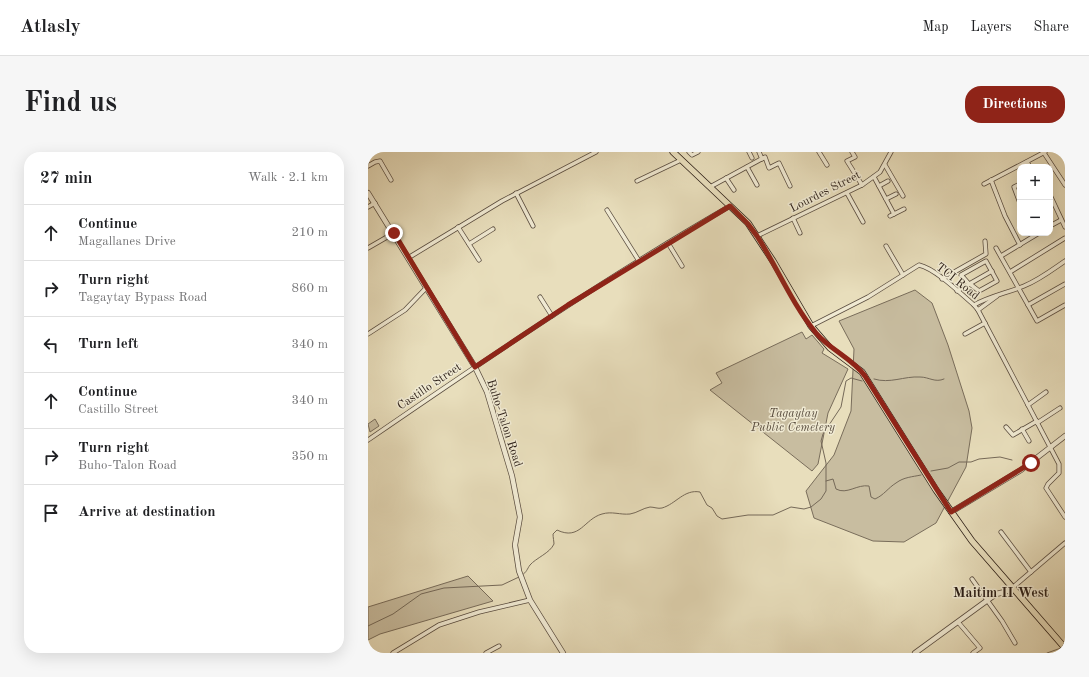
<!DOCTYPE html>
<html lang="en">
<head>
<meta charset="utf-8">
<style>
	:root { --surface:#fff; --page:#f6f6f6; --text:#202124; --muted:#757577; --line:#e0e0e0; --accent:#8f2418 }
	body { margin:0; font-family:"Old Standard TT",serif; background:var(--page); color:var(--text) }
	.controls { position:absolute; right:12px; top:12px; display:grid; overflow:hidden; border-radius:8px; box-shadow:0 4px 16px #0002 }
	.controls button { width:36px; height:36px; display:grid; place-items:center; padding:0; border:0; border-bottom:1px solid var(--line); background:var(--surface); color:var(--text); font:20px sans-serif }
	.stop { position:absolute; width:12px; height:12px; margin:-9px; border:3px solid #8f2418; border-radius:50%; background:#fff }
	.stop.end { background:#8f2418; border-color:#fff; box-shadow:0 1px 4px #0008 }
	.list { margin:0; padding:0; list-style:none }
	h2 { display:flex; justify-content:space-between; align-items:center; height:52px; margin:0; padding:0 16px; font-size:17px }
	h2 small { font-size:13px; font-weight:400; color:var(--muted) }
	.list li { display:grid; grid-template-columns:26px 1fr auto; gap:12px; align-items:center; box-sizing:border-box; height:56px; padding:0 16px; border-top:1px solid var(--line) }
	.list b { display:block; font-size:15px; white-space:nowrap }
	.list p { margin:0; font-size:13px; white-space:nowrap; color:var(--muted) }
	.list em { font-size:13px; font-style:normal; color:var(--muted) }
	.icon { flex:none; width:22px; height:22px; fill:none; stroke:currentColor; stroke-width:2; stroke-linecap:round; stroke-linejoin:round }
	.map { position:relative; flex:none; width:697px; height:501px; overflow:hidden; border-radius:16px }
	header { display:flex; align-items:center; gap:24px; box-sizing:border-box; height:56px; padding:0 20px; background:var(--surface); border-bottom:1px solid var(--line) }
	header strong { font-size:19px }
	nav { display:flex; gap:22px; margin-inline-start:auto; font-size:14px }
	.intro { display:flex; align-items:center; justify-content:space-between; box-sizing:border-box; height:96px; padding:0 24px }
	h1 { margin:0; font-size:28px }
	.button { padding:10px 18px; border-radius:16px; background:var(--accent); color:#fff; font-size:14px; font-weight:700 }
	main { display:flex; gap:24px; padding:0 24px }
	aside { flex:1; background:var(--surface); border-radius:16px; box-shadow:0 4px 16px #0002 }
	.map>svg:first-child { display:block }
	.green { fill:#c8bda0; stroke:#796d5b }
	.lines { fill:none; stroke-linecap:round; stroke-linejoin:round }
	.stream { stroke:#756958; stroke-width:1 }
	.minor-casing { stroke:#5a4d40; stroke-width:5 }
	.tertiary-casing { stroke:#5a4d40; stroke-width:6 }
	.primary-casing { stroke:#2a1d16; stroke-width:7 }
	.minor { stroke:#f0ead3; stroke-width:3.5 }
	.tertiary { stroke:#f0ead3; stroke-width:4.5 }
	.primary { stroke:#e8debc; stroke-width:5.5 }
	.route { stroke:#8f2418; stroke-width:5 }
	.labels { text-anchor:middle; stroke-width:3; stroke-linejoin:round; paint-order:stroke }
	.street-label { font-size:12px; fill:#2a1d16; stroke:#f0ead3 }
	.park-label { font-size:12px; font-style:italic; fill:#594d3f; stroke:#f0ead3 }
	.quarter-label { font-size:14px; font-weight:bold; fill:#2a1d16; stroke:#f0ead3 }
</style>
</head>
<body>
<header>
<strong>Atlasly</strong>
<nav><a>Map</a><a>Layers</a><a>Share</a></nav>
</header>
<div class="intro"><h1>Find us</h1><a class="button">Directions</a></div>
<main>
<aside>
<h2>27 min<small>Walk · 2.1 km</small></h2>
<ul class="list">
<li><svg class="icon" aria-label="ahead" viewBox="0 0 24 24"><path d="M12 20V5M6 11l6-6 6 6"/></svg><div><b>Continue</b><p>Magallanes Drive</p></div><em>210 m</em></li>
<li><svg class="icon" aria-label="right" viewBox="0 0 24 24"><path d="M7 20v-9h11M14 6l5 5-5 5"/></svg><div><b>Turn right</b><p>Tagaytay Bypass Road</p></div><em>860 m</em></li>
<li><svg class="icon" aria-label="left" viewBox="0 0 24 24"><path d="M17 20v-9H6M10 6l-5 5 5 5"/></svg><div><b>Turn left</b></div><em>340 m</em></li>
<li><svg class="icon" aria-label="ahead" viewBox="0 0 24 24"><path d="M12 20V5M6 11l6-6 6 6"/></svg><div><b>Continue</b><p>Castillo Street</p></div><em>340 m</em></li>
<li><svg class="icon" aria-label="right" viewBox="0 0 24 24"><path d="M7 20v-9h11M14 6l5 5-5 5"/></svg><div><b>Turn right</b><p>Buho-Talon Road</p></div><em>350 m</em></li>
<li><svg class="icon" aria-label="arrive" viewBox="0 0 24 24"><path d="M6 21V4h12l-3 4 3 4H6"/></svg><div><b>Arrive at destination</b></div></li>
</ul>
</aside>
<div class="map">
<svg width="697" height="501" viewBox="0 0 697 501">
	<rect width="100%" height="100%" fill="#e8debc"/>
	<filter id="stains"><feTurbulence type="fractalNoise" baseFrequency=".005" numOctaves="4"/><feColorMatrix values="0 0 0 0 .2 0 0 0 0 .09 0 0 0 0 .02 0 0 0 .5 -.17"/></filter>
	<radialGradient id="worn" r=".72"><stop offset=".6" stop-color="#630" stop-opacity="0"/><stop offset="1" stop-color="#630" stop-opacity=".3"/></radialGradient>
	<g class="green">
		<polygon points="547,138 564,151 580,193 601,259 604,276 598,315 568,371 536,390 505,389 446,366 438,339 466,303 483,259 486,197 471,169"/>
		<polygon points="434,180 438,187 444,183 456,197 454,201 480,217 460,261 450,312 444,319 342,238 354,231 348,221"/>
		<polygon points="7,267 11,274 2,280 0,272"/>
		<polygon points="100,424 125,449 12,482 0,488 0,455"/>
	</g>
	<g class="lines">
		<g class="stream">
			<path d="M 506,227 C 522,232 536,224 552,225 C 561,225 567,231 576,227"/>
			<polyline points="563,319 580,316 591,310 603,310 611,307 632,305 644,308"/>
			<path d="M 458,329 L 465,327 L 468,337 C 479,343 489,332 501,334 L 503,345 L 507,347 C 516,343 520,336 528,331 C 536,325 544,325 553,323"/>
			<path d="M 154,423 C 159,420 159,417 162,413 C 168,406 182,401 186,392 C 186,390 185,385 185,382 L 189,378 C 212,389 216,367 234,362 C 244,359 252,363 262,362 C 269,361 275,356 282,355 C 286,355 290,357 294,356 C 308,352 316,337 332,340 L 339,353 L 344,356 L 349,364 L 354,367 L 380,363 L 405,363 L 423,355 L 436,357 L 443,355 L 453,347 L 458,339 L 458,311 L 453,289 L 455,282 L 473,255 L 478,229 L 483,226 L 494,229"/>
			<polyline points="0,474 25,462 53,442 76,436 134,433 151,425"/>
			<polyline points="679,501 693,496"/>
		</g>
		<g class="minor-casing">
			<g id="minor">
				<polyline points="321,0 324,3 330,0"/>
				<polyline points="381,0 384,6"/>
				<polyline points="391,0 394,7"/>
				<polyline points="451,0 459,13"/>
				<polyline points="484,0 487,5 479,9 494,33"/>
				<polyline points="676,1 697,33"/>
				<polyline points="659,10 662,15"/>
				<polyline points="517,13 535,44"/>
				<polyline points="0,14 7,10 12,9 23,28"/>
				<polyline points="379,15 389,33"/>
				<polyline points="506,25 526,62"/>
				<polyline points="358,26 366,38"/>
				<polyline points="623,28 637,64 652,93"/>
				<polyline points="269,29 313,8"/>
				<polyline points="616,32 677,0"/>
				<polyline points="652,32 646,35 652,51"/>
				<polyline points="511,34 520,29"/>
				<polyline points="342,35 397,5 401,16 411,11 422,34"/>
				<polyline points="148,41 165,74"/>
				<polyline points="479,41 495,70"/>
				<polyline points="682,43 697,75"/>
				<polyline points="518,47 528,42"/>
				<polyline points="0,55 7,51"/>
				<polyline points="239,58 271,109"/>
				<polyline points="522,64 536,57"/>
				<polyline points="425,66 432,81"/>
				<polyline points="682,74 693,68"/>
				<polyline points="90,75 111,108"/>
				<polyline points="389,84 494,33 512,20 523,0"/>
				<polyline points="300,91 314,114"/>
				<polyline points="101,92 125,77"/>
				<polyline points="518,94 535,123"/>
				<polyline points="0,96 26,81"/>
				<polyline points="628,96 669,169 697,153"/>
				<polyline points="633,104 671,81"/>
				<polyline points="40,106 134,49 228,0"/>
				<polyline points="642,120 697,86"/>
				<polyline points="574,127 618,102 617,89"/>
				<polyline points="601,132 593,123 618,109 629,129 611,139 602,132"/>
				<polyline points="589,139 624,119"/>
				<polyline points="172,145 184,164"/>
				<path d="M 606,153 C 622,144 639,141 656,134 C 671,128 684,118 697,109"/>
				<polyline points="660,153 697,132"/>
				<polyline points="610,158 629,144"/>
				<path d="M 443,174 L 500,145 L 551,113 C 568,117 592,141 606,153 L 610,158 L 691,312 L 691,321 L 680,332 L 678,336 L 697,365"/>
				<polyline points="0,182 37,158 58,136"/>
				<polyline points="597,182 617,171"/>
				<polyline points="660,253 678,240"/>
				<polyline points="669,271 692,256"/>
				<polyline points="638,275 645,283 669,269"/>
				<polyline points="654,277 661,289"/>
				<path d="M 0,288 C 118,207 237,126 362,54"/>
				<polyline points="633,380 663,420"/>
				<polyline points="604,427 634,469 647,491"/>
				<polyline points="644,436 697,391"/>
				<polyline points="590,470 612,496 605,501"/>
				<polyline points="0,497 1,501"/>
				<polyline points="25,501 71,473 111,460 162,448"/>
				<polyline points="118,501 131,494"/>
			</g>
		</g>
		<g class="tertiary-casing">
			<g id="tertiary">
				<polyline points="0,41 107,215 119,240 144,324 152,365 147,393 151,419 162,448 195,501"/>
				<polyline points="583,360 653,318 697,284"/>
				<polyline points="547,501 628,442 637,440 644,436"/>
			</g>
		</g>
		<g class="primary-casing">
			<polyline id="primary" points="305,0 380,71 405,109 443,174 462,196 494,220 568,338 604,389 697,496"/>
		</g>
		<use href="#minor" class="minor"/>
		<use href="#tertiary" class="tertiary"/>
		<use href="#primary" class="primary"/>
	</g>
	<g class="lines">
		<path class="route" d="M 26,81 L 107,215 L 200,153 L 362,54 L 380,72 L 389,84 C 409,115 424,152 448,181 C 462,198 484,206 497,224 L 583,360 L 663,311"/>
	</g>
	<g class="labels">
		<g class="street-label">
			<text transform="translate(457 39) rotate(-27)" y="4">Lourdes Street</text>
			<text transform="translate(590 129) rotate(38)" y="4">TCI Road</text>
			<text transform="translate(61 234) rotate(-34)" y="4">Castillo Street</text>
			<text transform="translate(137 271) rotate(72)" y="4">Buho-Talon Road</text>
		</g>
		<g class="park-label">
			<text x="425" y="265">Tagaytay<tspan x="425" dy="14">Public Cemetery</tspan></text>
		</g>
		<g class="quarter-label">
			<text x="633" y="445">Maitim II West</text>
		</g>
	</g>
	<rect width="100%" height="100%" filter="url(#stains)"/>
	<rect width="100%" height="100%" fill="url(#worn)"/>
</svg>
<div class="controls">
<button>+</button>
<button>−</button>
</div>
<div class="stop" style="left:663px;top:311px"></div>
<div class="stop end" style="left:26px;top:81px"></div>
</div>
</main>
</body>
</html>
